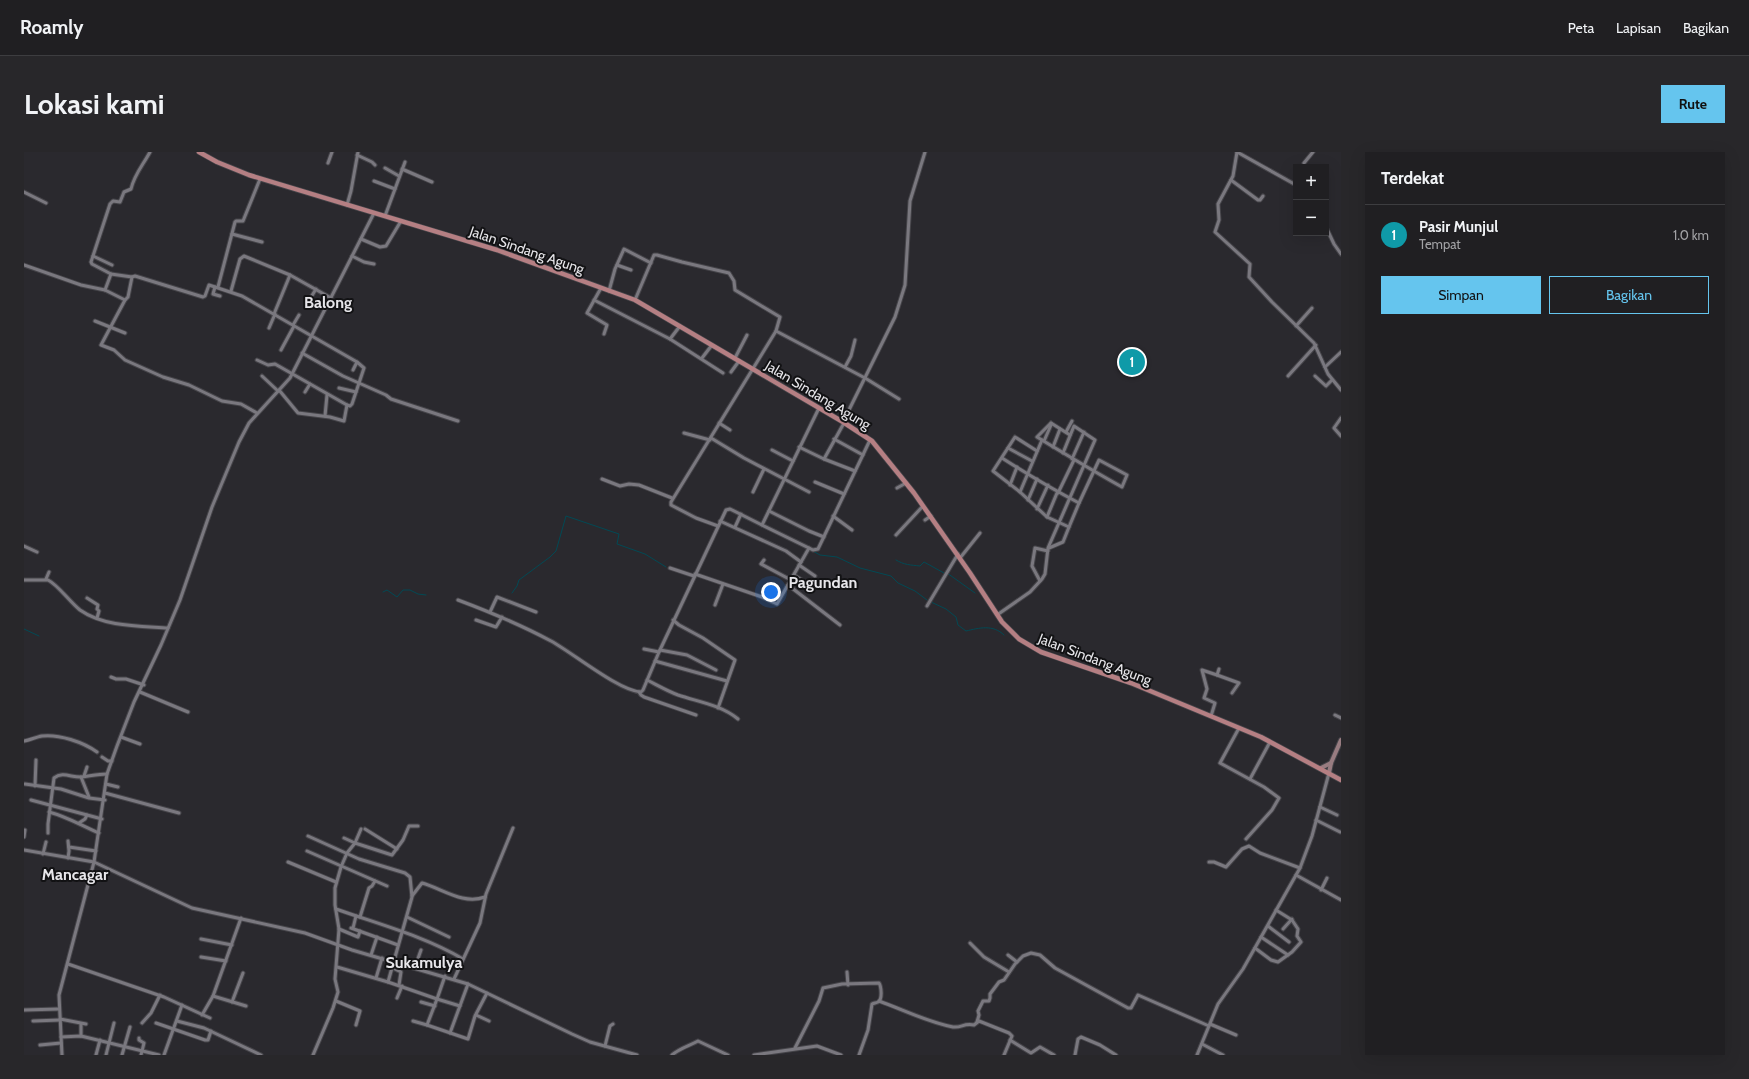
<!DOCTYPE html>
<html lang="id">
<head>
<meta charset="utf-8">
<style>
	:root { --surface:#201f22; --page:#28272a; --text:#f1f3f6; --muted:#a2a2a5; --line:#3d3d40; --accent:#65c5ee }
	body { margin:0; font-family:Cabin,sans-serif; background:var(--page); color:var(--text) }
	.controls { position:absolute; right:12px; top:12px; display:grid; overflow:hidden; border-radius:0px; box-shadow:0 4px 16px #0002 }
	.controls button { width:36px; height:36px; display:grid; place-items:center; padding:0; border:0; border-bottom:1px solid var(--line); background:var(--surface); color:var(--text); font:20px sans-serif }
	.you { position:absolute; left:747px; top:440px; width:14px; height:14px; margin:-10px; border:3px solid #fff; border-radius:50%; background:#1a73e8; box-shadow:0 0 0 6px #1a73e833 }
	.badge { display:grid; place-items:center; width:26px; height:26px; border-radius:50%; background:var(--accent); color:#fff; font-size:13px; font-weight:700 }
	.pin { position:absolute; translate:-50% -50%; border:2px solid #fff; box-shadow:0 1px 4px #0006 }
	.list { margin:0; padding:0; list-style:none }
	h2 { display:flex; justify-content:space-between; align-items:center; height:52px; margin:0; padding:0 16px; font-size:17px }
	h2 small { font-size:13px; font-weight:400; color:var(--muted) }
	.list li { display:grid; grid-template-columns:26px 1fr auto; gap:12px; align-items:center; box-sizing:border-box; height:60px; padding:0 16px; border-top:1px solid var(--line) }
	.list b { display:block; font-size:15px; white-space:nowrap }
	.list p { margin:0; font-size:13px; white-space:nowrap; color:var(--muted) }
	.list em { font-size:13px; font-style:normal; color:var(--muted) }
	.actions { display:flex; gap:8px; padding:12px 16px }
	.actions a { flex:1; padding:9px 0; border:1px solid var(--accent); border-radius:0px; text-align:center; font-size:14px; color:var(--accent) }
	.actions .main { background:var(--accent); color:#111 }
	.map { position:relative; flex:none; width:1317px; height:903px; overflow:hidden; border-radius:0px }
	header { display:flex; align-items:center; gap:24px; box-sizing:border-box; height:56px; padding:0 20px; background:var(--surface); border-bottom:1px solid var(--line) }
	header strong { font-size:19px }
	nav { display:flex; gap:22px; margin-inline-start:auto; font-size:14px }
	.intro { display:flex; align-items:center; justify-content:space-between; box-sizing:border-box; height:96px; padding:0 24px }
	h1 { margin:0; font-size:28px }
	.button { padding:10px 18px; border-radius:0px; background:var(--accent); color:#111; font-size:14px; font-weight:700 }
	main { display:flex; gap:24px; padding:0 24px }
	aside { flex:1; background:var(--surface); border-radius:0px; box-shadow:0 4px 16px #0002 }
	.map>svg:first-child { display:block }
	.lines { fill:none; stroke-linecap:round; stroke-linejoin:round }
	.stream { stroke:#024954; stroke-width:1 }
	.street-casing { stroke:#454449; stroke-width:5 }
	.secondary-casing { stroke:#454449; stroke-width:6 }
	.primary-casing { stroke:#454449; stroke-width:6 }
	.street { stroke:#7a787f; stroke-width:3 }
	.secondary { stroke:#987c81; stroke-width:4 }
	.primary { stroke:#b57f83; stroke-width:4.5 }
	.labels { text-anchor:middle; stroke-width:4; stroke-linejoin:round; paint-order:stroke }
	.street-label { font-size:14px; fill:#e7e6ea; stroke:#121214 }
	.quarter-label { font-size:16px; font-weight:bold; fill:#e7e6ea; stroke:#121214 }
</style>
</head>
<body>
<header>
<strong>Roamly</strong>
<nav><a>Peta</a><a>Lapisan</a><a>Bagikan</a></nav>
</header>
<div class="intro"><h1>Lokasi kami</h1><a class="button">Rute</a></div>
<main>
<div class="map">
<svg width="1317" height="903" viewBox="0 0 1317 903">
	<rect width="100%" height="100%" fill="#2a292e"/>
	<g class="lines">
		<g class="stream">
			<polyline points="717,365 730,370"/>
			<polyline points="787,398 796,403 813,405 836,416 867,424 874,431 891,439 903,448"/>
			<path d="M 872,408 C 880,413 887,413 896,414 L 900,410 L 920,421"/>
			<polyline points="923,421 951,441"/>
			<polyline points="359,440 363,438 373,445 379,438 386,438 394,442 402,443"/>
			<polyline points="488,441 493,434 495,428 526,405 532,399 542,364 595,382 593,392 621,402 642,415"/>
			<path d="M 907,450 L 922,457 L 932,465 L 934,473 L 942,479 C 955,476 969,472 980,483"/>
			<polyline points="0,477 15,484"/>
		</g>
		<g class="street-casing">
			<g id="street">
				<path d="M 126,0 C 119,13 110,23 107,37 L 100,40 L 96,50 L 89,49 L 86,52 L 67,110 L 68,112 L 87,122 L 81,138 L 101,148 L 77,193 L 90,198 L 101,208 L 139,225 L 165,233 L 198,249 L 217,252 L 233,261"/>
				<polyline points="1213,0 1209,24 1194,52 1195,68 1191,80 1226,112 1225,125 1248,150 1290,191 1304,222 1317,238"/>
				<polyline points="1213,0 1272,33"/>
				<polyline points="333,3 348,10 351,13"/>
				<polyline points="304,11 308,0"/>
				<polyline points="1280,11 1289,0"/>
				<polyline points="361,16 375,24"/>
				<polyline points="378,17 408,30"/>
				<polyline points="1207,28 1234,48 1236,48 1239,44"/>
				<polyline points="350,29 371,37"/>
				<polyline points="0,40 22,51"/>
				<polyline points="323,53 327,39 334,0"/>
				<polyline points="361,64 381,10"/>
				<polyline points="1302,75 1310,92 1317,102"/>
				<polyline points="208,82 238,90"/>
				<polyline points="337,87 356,95 362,94 377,69"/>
				<polyline points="69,104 88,113"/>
				<polyline points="328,104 340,110 350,112"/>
				<polyline points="0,113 57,133 81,138"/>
				<polyline points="593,113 607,118"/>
				<polyline points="87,122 108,125"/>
				<polyline points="191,135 189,142 196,144"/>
				<polyline points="194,135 211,70 212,69 219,69 236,27"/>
				<polyline points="577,136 563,161 583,173 580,182"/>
				<polyline points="207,139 216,107 220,104 266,123 307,146"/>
				<polyline points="585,139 591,117 600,97 627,111"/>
				<polyline points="101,148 104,145 108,125 111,124 179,145 181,144 185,133 218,144 333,210 340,216 328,252 326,254 323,253"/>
				<polyline points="570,148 646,187 656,174"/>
				<polyline points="611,148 630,103 633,103 658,110 705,121 710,129 711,138 756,165 752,179"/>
				<polyline points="284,150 292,137"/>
				<polyline points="250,162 266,123"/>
				<polyline points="71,169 101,181"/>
				<polyline points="269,173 275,163"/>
				<polyline points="1272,174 1288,156"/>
				<polyline points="245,176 251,162"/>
				<polyline points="646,187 699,221"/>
				<polyline points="257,198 270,174"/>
				<polyline points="278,201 319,224 362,243 367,247 434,269"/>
				<polyline points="678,206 688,193"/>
				<polyline points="711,206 723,183"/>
				<polyline points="233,208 244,213 251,212 323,253 320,269 306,265 274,261 255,238"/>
				<polyline points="821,215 827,204 831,188"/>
				<polyline points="1301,215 1317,200"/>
				<polyline points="329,218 333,210"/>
				<polyline points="707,220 715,209"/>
				<polyline points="238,224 254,239"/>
				<polyline points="1264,224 1292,193"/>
				<polyline points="1291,224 1302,234 1308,228"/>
				<polyline points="315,236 332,240"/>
				<polyline points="281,240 286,232"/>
				<polyline points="301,264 303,243"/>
				<polyline points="1317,266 1310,276 1317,284"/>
				<polyline points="819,270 871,165 881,133 886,49 901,0"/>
				<polyline points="695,271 706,278"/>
				<polyline points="1027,271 1046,283"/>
				<polyline points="1042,280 1048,269"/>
				<polyline points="660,281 686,288"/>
				<polyline points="687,286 720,306 785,340"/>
				<polyline points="810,287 839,303"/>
				<polyline points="1018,288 996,340 1023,365 1045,375 1055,351"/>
				<polyline points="1020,289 1027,273"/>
				<polyline points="775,295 800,307 820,271"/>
				<polyline points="1029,295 1036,277"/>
				<polyline points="984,296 1008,309"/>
				<polyline points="748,298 769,309"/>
				<path d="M 978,306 C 1003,322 1028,337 1055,351 L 1075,308 L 1103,323 L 1098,335 C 1069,319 1041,302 1013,285 L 1027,271"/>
				<polyline points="800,307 831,319"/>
				<polyline points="1048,307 1060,280"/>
				<polyline points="578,327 596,334 605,332 615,333 648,346"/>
				<polyline points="791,330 820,342"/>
				<polyline points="986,333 993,315"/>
				<polyline points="873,336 882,331"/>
				<polyline points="729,340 740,317"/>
				<polyline points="996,340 969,319 991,285 1013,299"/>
				<polyline points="1034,341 1050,308"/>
				<polyline points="1004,348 1013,327"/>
				<polyline points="1013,357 1024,333"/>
				<polyline points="745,359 785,379 800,385"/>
				<polyline points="809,364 828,378"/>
				<polyline points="1023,365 1033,341"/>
				<polyline points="901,368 907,364"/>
				<polyline points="696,369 762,399 777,410"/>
				<polyline points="738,373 789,398 794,397 846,288"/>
				<polyline points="694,374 672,366 647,353 647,350 752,179 841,226 875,247"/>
				<polyline points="711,375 717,362"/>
				<polyline points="872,383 899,354"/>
				<polyline points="0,394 13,400"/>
				<polyline points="1025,396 1039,390 1045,375"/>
				<polyline points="936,406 956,381"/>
				<polyline points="740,408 737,412 767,428"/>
				<polyline points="775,413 791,424"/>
				<polyline points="646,416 670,424"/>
				<polyline points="671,422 738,445 753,452 785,396"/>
				<polyline points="770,423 790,436"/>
				<polyline points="22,427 25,420"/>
				<path d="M 0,428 L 24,428 C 34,433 45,449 56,458 C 80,475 116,474 144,476"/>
				<polyline points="1016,429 1008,414 1011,396 1024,399"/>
				<polyline points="764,433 816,473"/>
				<polyline points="63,446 74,453 73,457 75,459 73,466"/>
				<path d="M 434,448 C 466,460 497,473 527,489 C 549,501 595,539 617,540 L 619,538 L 635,500 L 702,358 L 706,357 L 738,373 L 795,256"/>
				<polyline points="691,453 699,432"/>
				<polyline points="903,454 934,402"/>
				<polyline points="466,460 473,445 512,460"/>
				<polyline points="973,463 1006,440 1018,427 1021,422 1024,396 1071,288 1050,274 1039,301"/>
				<polyline points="452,468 472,475 478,465"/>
				<polyline points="649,468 655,473 679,486 711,508 694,556"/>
				<polyline points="620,497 635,500"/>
				<polyline points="636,498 663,503 692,518"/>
				<polyline points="631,509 703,529"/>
				<polyline points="1193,523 1215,531 1208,541"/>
				<polyline points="87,525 92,527 102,527 120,533"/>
				<path d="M 623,528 C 633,533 643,539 654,543 C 675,550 697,553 714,567"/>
				<polyline points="116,540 164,560"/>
				<polyline points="615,540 617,543 620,545 672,563"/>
				<polyline points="1311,563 1317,566"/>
				<polyline points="1187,564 1191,551 1180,546 1183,537 1178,518 1193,523 1195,517"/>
				<polyline points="1215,576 1196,611 1240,635 1255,646 1248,658 1222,687"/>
				<polyline points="97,585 116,592"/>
				<path d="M 0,589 C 6,588 12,585 18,584 C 35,582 59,590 73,600"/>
				<polyline points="78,605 84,609 88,609"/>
				<polyline points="60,624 63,615"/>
				<polyline points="57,625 65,645"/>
				<polyline points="1226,627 1246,590"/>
				<polyline points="1,632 37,637 65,646 81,648"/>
				<polyline points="82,632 94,635"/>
				<polyline points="11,634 12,608"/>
				<polyline points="81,641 155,661"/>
				<polyline points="7,648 78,667"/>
				<polyline points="1296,655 1313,663"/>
				<path d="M 25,660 C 44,665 58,674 75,681"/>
				<polyline points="1292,668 1316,680"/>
				<polyline points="55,671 61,667 63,663"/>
				<polyline points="341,677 373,697"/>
				<path d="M 24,681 L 24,672 L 30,626 C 39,619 48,626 58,625 C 66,624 75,622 83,622"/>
				<polyline points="284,684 335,707 381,721 386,725 388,745 364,830 313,815"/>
				<polyline points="0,685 1,678"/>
				<polyline points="320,686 331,691 337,677"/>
				<polyline points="45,695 72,699"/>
				<polyline points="0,698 70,710 168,756 281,781 328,798 444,832 548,882 566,890 613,903"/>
				<polyline points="283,699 363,734"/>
				<polyline points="19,702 22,690"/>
				<polyline points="44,706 45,699 44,689"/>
				<polyline points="264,710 312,730"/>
				<polyline points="1185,710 1190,710 1202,715 1218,697 1225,694 1236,701 1276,716"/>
				<path d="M 20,720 C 36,725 51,723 67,726"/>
				<polyline points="1272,723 1317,748"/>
				<polyline points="1297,738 1303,726"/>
				<path d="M 388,744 L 398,731 C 419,737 439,753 461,745"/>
				<path d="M 312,757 C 354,772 400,784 439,807"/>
				<polyline points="336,765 345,736 348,734 351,729"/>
				<polyline points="383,765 425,785"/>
				<polyline points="1244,774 1265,790"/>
				<polyline points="327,776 374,793"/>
				<polyline points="329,776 332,764"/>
				<polyline points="315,777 334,785 336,779"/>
				<polyline points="1259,777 1268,767"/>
				<polyline points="1237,785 1264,803"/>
				<polyline points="177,787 208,793"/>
				<polyline points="946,791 960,805 985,820"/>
				<polyline points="1231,796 1247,808 1254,810 1268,800 1277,790 1273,784 1274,777 1268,768 1252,758"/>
				<polyline points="347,803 353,785"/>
				<polyline points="984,803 993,810"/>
				<polyline points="177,805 202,809"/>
				<polyline points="369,811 371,813 371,817 377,820 375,833"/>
				<polyline points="44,812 140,845 186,866"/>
				<polyline points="391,815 397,798"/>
				<polyline points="823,820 824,833"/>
				<polyline points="352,826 358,806"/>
				<polyline points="430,827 456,771 462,742 489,676"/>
				<polyline points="364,830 413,847 421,824"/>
				<polyline points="189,844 222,854"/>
				<polyline points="373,846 378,834"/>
				<polyline points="312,849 336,859 332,873"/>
				<path d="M 855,849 C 880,858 903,870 929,875 C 938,876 939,871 950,873 L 955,869 L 985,881 L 988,884 L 980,903"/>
				<polyline points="208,850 219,821"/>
				<polyline points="397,850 411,854"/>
				<polyline points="436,854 413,847 403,873 444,887 451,864 463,841"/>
				<polyline points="0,858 35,857"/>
				<polyline points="178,863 189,844 217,766"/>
				<polyline points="452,863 465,869"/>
				<polyline points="36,867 62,872"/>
				<polyline points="9,869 36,868"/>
				<polyline points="153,869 180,876 237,903"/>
				<polyline points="389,869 403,873"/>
				<polyline points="953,870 955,863 954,859 959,849 965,849 966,846 966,842 975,830 980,828 991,812 999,804 1007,801 1016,803 1031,816 1104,856 1107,856 1114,843 1185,874"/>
				<polyline points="118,871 127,861 136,843"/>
				<polyline points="132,871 181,888 184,888 187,879"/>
				<polyline points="1186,872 1212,883"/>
				<polyline points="426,881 444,832"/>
				<polyline points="57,884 57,872"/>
				<polyline points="37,885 57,884 135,903"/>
				<polyline points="115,886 115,888 120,891 117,903"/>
				<polyline points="986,888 1007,901 1016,895 1030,903"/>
				<polyline points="1178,892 1199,903"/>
				<polyline points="16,893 37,891"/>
				<polyline points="581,894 586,874 589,872"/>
				<path d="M 771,896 L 795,849 L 799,836 L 818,832 L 855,831 C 857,834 859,847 854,850 C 852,851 850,851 848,852 L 844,878 L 835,903"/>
				<polyline points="38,903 35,843 70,710 83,622 93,594 110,550 137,493 156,448 188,355 215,290 225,271 266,226 350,61"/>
				<polyline points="72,903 76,888"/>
				<polyline points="82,903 90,871"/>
				<polyline points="98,903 106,875"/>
				<polyline points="140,903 158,853"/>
				<polyline points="289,903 309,856 314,840 311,827 315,777 311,753 311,736 317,715 323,701 331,691 368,703 379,688 385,674 394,674"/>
				<path d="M 648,903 C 656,896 665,894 674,889 L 704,903"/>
				<polyline points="730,903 793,894 817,903"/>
				<polyline points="1051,903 1054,887 1057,885 1076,893 1092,903"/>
				<polyline points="1173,903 1194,852 1219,817 1276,716 1288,684 1305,621"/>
			</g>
		</g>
		<g class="secondary-casing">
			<g id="secondary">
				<polyline points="1297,616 1307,611"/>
				<polyline points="1305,621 1307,611 1317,588"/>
			</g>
		</g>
		<g class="primary-casing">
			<polyline id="primary" points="175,0 193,10 225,23 473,98 611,148 819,270 848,289 890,341 946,421 978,470 995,487 1017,500 1107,531 1237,585 1317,628"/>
		</g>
		<use href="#street" class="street"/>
		<use href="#secondary" class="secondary"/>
		<use href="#primary" class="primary"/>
	</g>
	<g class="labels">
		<g class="street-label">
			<text transform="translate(503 98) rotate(19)" y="5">Jalan Sindang Agung</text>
			<text transform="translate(794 243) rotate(31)" y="5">Jalan Sindang Agung</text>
			<text transform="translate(1071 507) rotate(21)" y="5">Jalan Sindang Agung</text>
		</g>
		<g class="quarter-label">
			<text x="304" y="156">Balong</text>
			<text x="799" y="436">Pagundan</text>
			<text x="51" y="728">Mancagar</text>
			<text x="400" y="816">Sukamulya</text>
		</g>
	</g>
</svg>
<div class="controls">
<button>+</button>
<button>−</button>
</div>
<div class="you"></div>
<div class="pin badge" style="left:1108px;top:210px;background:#0f9aa8">1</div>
</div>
<aside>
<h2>Terdekat<small></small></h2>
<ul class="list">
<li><span class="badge" style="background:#0f9aa8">1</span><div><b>Pasir Munjul</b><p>Tempat</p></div><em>1.0 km</em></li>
</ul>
<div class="actions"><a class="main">Simpan</a><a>Bagikan</a></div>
</aside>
</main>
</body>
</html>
